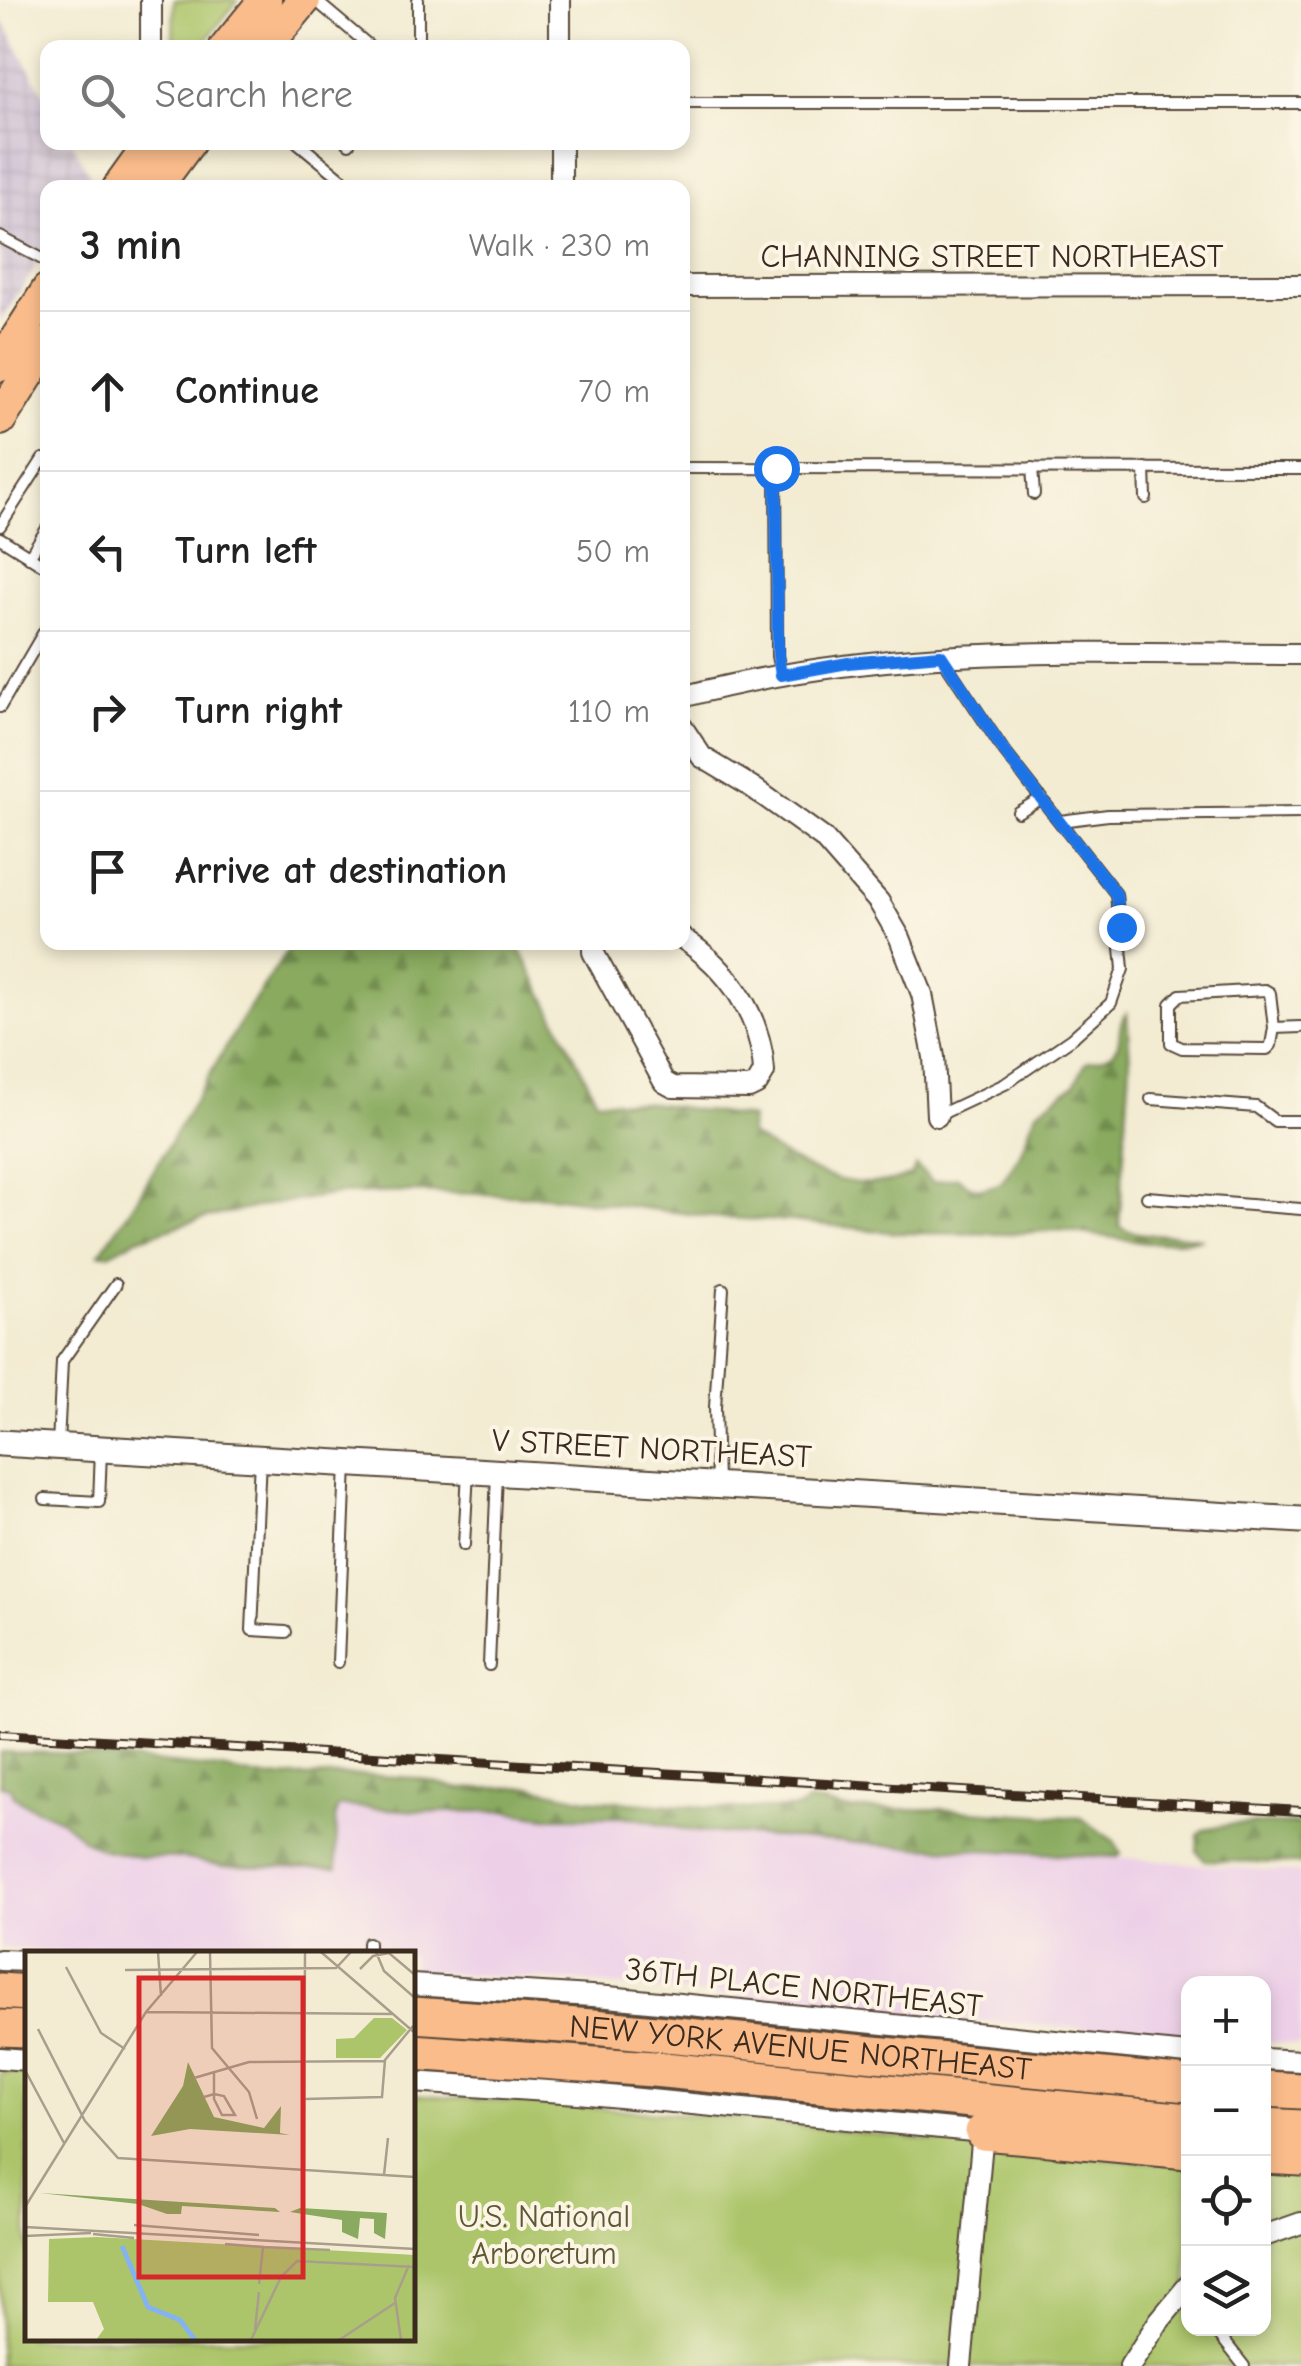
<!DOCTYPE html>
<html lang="en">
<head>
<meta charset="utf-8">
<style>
	:root { --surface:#fff; --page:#f2f2f2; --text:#222; --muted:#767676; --line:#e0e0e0 }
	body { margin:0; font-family:"Comic Neue",sans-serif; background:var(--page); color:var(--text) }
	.controls { position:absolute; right:30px; bottom:30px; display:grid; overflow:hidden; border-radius:20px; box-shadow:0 5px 15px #0003 }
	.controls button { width:90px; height:90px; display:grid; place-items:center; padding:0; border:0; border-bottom:2px solid var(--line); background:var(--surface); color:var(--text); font:50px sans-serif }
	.stop { position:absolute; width:30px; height:30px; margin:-22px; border:8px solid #1a73e8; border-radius:50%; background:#fff }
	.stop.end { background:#1a73e8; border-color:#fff; box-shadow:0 2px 10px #0008 }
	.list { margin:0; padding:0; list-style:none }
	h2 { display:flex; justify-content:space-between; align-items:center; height:130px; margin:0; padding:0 40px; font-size:42px }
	h2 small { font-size:32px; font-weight:400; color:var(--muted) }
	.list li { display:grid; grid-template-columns:65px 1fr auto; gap:30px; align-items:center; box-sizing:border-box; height:160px; padding:0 40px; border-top:2px solid var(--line) }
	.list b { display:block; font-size:38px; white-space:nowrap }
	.list em { font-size:32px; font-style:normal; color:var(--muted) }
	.icon { flex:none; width:55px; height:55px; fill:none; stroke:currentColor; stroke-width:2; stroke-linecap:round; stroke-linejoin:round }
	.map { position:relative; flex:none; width:1301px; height:2366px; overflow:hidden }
	.search { position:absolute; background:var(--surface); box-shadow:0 5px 15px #0003; left:40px; top:40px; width:650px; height:110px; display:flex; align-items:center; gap:25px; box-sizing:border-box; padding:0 35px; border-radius:20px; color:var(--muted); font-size:38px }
	.panel { position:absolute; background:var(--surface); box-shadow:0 5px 15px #0003; left:40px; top:180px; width:650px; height:770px; border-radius:20px }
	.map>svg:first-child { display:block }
	.built { fill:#edd0e8 }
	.industrial { fill:url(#industrial-grid) }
	.forest { fill:url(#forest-firs); stroke:#626a3e; stroke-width:2.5 }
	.park { fill:#acc56b; stroke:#747844; stroke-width:2.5 }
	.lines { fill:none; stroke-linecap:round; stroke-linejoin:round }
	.service-casing { stroke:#574739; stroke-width:14 }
	.minor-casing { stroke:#574739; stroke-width:24 }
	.tertiary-casing { stroke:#574739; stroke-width:29 }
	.primary-casing { stroke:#574739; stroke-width:36 }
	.motorway-casing { stroke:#574739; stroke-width:39 }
	.service { stroke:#fff; stroke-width:10 }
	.minor { stroke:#fff; stroke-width:20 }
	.tertiary { stroke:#fff; stroke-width:25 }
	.primary { stroke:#fabc8b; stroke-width:32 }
	.motorway { stroke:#fabc8b; stroke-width:35 }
	.rail-casing { stroke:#3b2a1e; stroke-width:10 }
	.rail { stroke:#fcf5e5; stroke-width:6; stroke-dasharray:19; stroke-linecap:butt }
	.route { stroke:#1a73e8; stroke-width:12 }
	.labels { text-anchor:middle; stroke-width:8; stroke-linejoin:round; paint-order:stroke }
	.street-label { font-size:32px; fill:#3b2a1e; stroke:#fcf5e5 }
	.park-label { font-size:32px; fill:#5d5835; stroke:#fcf5e5 }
	.inset-river { fill:none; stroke:#84b3ef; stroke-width:5 }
	.inset-road { fill:none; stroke:#a99e8b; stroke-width:2.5 }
	.view { fill:#d62828; fill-opacity:0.15; stroke:#d62828; stroke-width:5 }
	.inset-edge { fill:none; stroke:#3b2a1e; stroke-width:5 }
</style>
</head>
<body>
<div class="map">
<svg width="1301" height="2366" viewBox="0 0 1301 2366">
	<defs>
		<pattern id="industrial-grid" width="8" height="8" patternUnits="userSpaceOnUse" patternTransform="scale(2.5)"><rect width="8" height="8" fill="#ccbed4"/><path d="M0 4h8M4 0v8" fill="none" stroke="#b0a3b6"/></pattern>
		<pattern id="forest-firs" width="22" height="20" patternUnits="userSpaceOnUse" patternTransform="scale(2.5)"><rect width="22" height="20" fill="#89aa5f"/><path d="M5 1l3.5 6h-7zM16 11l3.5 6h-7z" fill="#718b4e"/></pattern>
	</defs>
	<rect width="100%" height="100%" fill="#fcf5e5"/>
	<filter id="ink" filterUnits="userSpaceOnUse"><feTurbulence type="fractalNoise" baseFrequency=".01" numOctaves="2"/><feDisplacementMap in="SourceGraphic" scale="20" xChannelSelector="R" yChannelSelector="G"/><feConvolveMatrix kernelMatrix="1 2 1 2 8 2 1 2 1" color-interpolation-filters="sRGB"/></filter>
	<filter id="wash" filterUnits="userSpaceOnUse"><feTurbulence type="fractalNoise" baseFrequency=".0048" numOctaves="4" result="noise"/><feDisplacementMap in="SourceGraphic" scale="40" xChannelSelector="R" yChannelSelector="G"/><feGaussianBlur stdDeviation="2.25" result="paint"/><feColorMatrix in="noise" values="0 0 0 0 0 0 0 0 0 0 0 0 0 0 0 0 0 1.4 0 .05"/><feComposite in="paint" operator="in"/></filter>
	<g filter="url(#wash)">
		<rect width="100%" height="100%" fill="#f3ecd3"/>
		<polygon class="built" points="0,1785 11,1788 25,1804 60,1819 84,1840 139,1857 181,1858 224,1866 337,1868 335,1814 338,1806 437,1812 505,1811 546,1817 632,1817 692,1831 899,1846 1117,1857 1301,1873 1301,2045 1264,2042 1264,1984 1188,1984 1188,2036 908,2016 582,1982 413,1971 412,1954 103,1954 0,1948"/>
		<polygon class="industrial" points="0,16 47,100 48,142 72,143 93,181 89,187 48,188 47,250 0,321"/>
		<g class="forest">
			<path d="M 293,942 L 517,943 L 597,1100 L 652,1103 L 751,1118 L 749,1134 C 801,1167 847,1198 911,1176 L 916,1166 L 933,1182 L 958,1177 C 971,1191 985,1191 1002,1182 L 1019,1156 L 1036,1112 L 1074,1085 L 1086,1062 C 1093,1060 1106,1058 1112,1053 C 1124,1044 1115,1024 1127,1013 L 1130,1064 L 1119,1226 C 1143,1241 1175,1230 1202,1239 L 1148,1243 L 1061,1230 L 1008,1234 L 898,1233 L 791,1221 L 722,1218 L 549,1196 L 410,1192 L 338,1194 L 272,1204 L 200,1219 L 138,1239 L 109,1254 L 99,1254 L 134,1204 L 243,1018 Z"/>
			<polygon points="0,1752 61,1753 221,1769 265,1778 360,1775 417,1778 461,1789 532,1787 587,1799 729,1809 797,1809 809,1801 850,1810 938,1809 1081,1818 1114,1841 1121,1853 1117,1857 899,1846 692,1831 632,1817 546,1817 505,1811 437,1812 339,1806 335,1814 337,1868 224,1866 181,1858 139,1857 100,1849 84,1840 60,1819 25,1804 14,1796 11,1788 0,1785"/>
			<polygon points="1234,1824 1301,1824 1301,1864 1205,1860 1197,1851 1198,1835 1204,1830"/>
		</g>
		<g class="park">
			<polygon points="174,0 238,0 200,48 173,47"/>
			<polygon points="0,2072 27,2073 28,2338 412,2338 413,2095 726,2117 1040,2153 1188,2165 1188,2328 1264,2328 1264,2170 1301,2173 1301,2366 0,2366"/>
		</g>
	</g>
	<g filter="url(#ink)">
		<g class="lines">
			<g class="service-casing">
				<g id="service">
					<polyline points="315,0 372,48"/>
					<polyline points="418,0 418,48"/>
					<polyline points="682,103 1301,103"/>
					<polyline points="297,142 342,179 337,188"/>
					<polyline points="347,142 349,144"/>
					<polyline points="0,237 48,262"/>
					<polyline points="682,468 1301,469"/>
					<polyline points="776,468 777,656 781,675"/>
					<polyline points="1032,468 1034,494"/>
					<polyline points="1145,468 1146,498"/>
					<polyline points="0,526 43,459 48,463"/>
					<polyline points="0,538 48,568"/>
					<polyline points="29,557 48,527"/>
					<polyline points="0,707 48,625"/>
					<polyline points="1018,812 1042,798"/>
					<polyline points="1060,821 1108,815 1301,813"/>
					<polygon points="1265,990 1270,993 1274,1028 1271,1045 1267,1049 1182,1048 1171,1043 1171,1004 1180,995"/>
					<polyline points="1274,1028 1301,1027"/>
					<polyline points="1151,1099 1256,1107 1275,1121 1301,1121"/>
					<polyline points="937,1116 1005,1084 1071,1039 1111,1003 1123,969 1116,894 1004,751 941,656"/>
					<polyline points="1147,1197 1301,1209"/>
					<polyline points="58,1445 62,1361 116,1284"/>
					<polyline points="260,1459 252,1630 286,1632"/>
					<polyline points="717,1483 715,1407 723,1289"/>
					<polyline points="45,1499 99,1502 101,1450"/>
					<polyline points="464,1545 468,1471"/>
					<polyline points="338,1662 346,1464"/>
					<polyline points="489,1665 497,1473"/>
					<polyline points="368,1954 368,1943"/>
					<polyline points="1214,2328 1244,2366"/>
				</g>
			</g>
			<g class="minor-casing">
				<g id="minor">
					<polyline points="560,0 560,48"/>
					<polyline points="151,48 151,0"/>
					<polyline points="561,142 561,188"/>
					<polyline points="682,286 1301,285"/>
					<path d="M 682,697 C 890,641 1089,654 1301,654"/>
					<polyline points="682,727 702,757 752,787 823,838 879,902 900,938 922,994 934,1057 937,1116"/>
					<path d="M 593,942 L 593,952 L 664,1082 L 673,1087 L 749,1088 L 757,1084 L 764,1072 C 761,1015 729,969 682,938"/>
					<polyline points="0,1960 28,1961"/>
					<polyline points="412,1985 608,1997 1188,2054"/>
					<polyline points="0,2058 28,2060"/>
					<polyline points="1264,2059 1301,2061"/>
					<polyline points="412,2082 578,2093 983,2132 961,2366"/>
					<polyline points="1264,2236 1301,2223"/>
					<polyline points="1130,2366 1159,2321 1188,2286"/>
				</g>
			</g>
			<g class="tertiary-casing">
				<polyline id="tertiary" points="0,1443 1301,1520"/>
			</g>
			<g class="primary-casing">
				<g id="primary">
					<polyline points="226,48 265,0"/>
					<polyline points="264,48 304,0"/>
					<polyline points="119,188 152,142"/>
					<polyline points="155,188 189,142"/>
					<polyline points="0,365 48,290"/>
					<polyline points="0,419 48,343"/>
				</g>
			</g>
			<g class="motorway-casing">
				<g id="motorway">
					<polyline points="0,1991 28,1993"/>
					<path id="s1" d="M 412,2015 L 593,2027 L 1188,2084"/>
					<polyline points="0,2028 28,2029"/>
					<polyline points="412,2052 653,2069 1188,2121"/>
					<polyline points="1264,2089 1301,2091"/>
					<polyline points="1264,2126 1301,2128"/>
					<polyline points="983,2132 1188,2151"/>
					<polyline points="1264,2156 1301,2158"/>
				</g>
			</g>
			<use href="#service" class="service"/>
			<use href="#minor" class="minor"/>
			<use href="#tertiary" class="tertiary"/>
			<use href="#primary" class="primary"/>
			<use href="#motorway" class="motorway"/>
			<g class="rail-casing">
				<polyline id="rail" points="0,1734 1301,1811"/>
			</g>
			<use href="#rail" class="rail"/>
		</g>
	</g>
	<g class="lines" filter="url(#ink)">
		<polyline class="route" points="776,468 778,656 781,675 848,663 941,655 1004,751 1116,894 1121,927"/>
	</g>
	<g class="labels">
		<g class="street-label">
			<text x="992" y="267">CHANNING STREET NORTHEAST</text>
			<text transform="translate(652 1448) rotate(3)" y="11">V STREET NORTHEAST</text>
			<text transform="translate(804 1987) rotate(6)" y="11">36TH PLACE NORTHEAST</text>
			<text dy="11" stroke="none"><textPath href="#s1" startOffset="390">NEW YORK AVENUE NORTHEAST</textPath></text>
		</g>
		<g class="park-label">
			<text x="544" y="2227">U.S. National<tspan x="544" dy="37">Arboretum</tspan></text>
		</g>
	</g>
	<g transform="translate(25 1951)">
		<rect width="390" height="390" fill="#f3ecd3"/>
		<path d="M 163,111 L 189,166 L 239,177 L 256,155 L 255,182 L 265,184 L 165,178 L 126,185 L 158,135 ZM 15,242 L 250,257 L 255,261 L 157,255 L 156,263 L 142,263 L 113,253 ZM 275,257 L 362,262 L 360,288 L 349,282 L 349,268 L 335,267 L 333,288 L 317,281 L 317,269 L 265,261 Z" fill="#89aa5f"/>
		<path d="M 349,67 L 367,67 L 382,79 L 355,107 L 311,107 L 311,88 L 329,87 ZM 72,286 L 390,304 L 390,389 L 71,389 L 79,378 L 68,351 L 23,351 L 24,288 Z" fill="#acc56b"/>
		<path class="inset-river" d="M 97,295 L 123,356 L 155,369 L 170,389"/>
		<path class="inset-road" d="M 133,1 L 136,45M 185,1 L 187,97 L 224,141 L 232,168M 296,1 L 390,82M 351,1 L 359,20 L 390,47M 41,16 L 76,82 L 100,98M 335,18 L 348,5 L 364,2 L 390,24M 100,19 L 311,17 L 326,1M 121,61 L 368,63M 13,78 L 60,170 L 93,207 L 390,226M 0,119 L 39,192M 169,127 L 224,111 L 359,110M 179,146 L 189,143 L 199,145 L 210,164 L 197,164 L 189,148 L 189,120M 280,148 L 357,146 L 360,109 L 388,75M 279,219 L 280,1M 359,224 L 363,187M 0,256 L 121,61 L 172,1M 109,274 L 234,284M 0,276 L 390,298M 68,283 L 109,287M 0,285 L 66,282M 200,293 L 238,296 L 234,333M 238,296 L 305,299M 230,379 L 234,341M 226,389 L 256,326 L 272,310 L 390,316M 314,389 L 370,352M 376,389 L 370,347 L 384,314"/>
		<path class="view" d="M 114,27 L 278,27 L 278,326 L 114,326 Z"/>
		<rect width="390" height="390" class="inset-edge"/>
	</g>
</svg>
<div class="controls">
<button>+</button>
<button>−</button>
<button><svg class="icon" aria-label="locate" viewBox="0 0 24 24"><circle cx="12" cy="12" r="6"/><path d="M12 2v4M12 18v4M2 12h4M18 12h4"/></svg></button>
<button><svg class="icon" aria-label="layers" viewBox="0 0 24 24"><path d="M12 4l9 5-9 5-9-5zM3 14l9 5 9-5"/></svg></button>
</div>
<div class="stop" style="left:776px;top:468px"></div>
<div class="stop end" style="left:1121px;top:927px"></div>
<div class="search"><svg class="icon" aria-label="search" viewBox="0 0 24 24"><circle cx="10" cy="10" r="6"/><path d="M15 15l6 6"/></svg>Search here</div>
<section class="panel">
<h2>3 min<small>Walk · 230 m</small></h2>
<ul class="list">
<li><svg class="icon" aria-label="ahead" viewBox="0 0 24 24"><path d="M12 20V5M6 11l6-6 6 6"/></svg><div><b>Continue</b></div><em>70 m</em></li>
<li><svg class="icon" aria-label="left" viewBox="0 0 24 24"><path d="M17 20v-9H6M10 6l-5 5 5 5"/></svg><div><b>Turn left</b></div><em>50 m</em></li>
<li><svg class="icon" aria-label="right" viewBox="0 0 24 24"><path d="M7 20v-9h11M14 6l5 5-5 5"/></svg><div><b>Turn right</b></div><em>110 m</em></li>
<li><svg class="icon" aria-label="arrive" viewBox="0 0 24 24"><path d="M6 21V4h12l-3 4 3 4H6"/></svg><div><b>Arrive at destination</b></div></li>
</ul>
</section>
</div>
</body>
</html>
